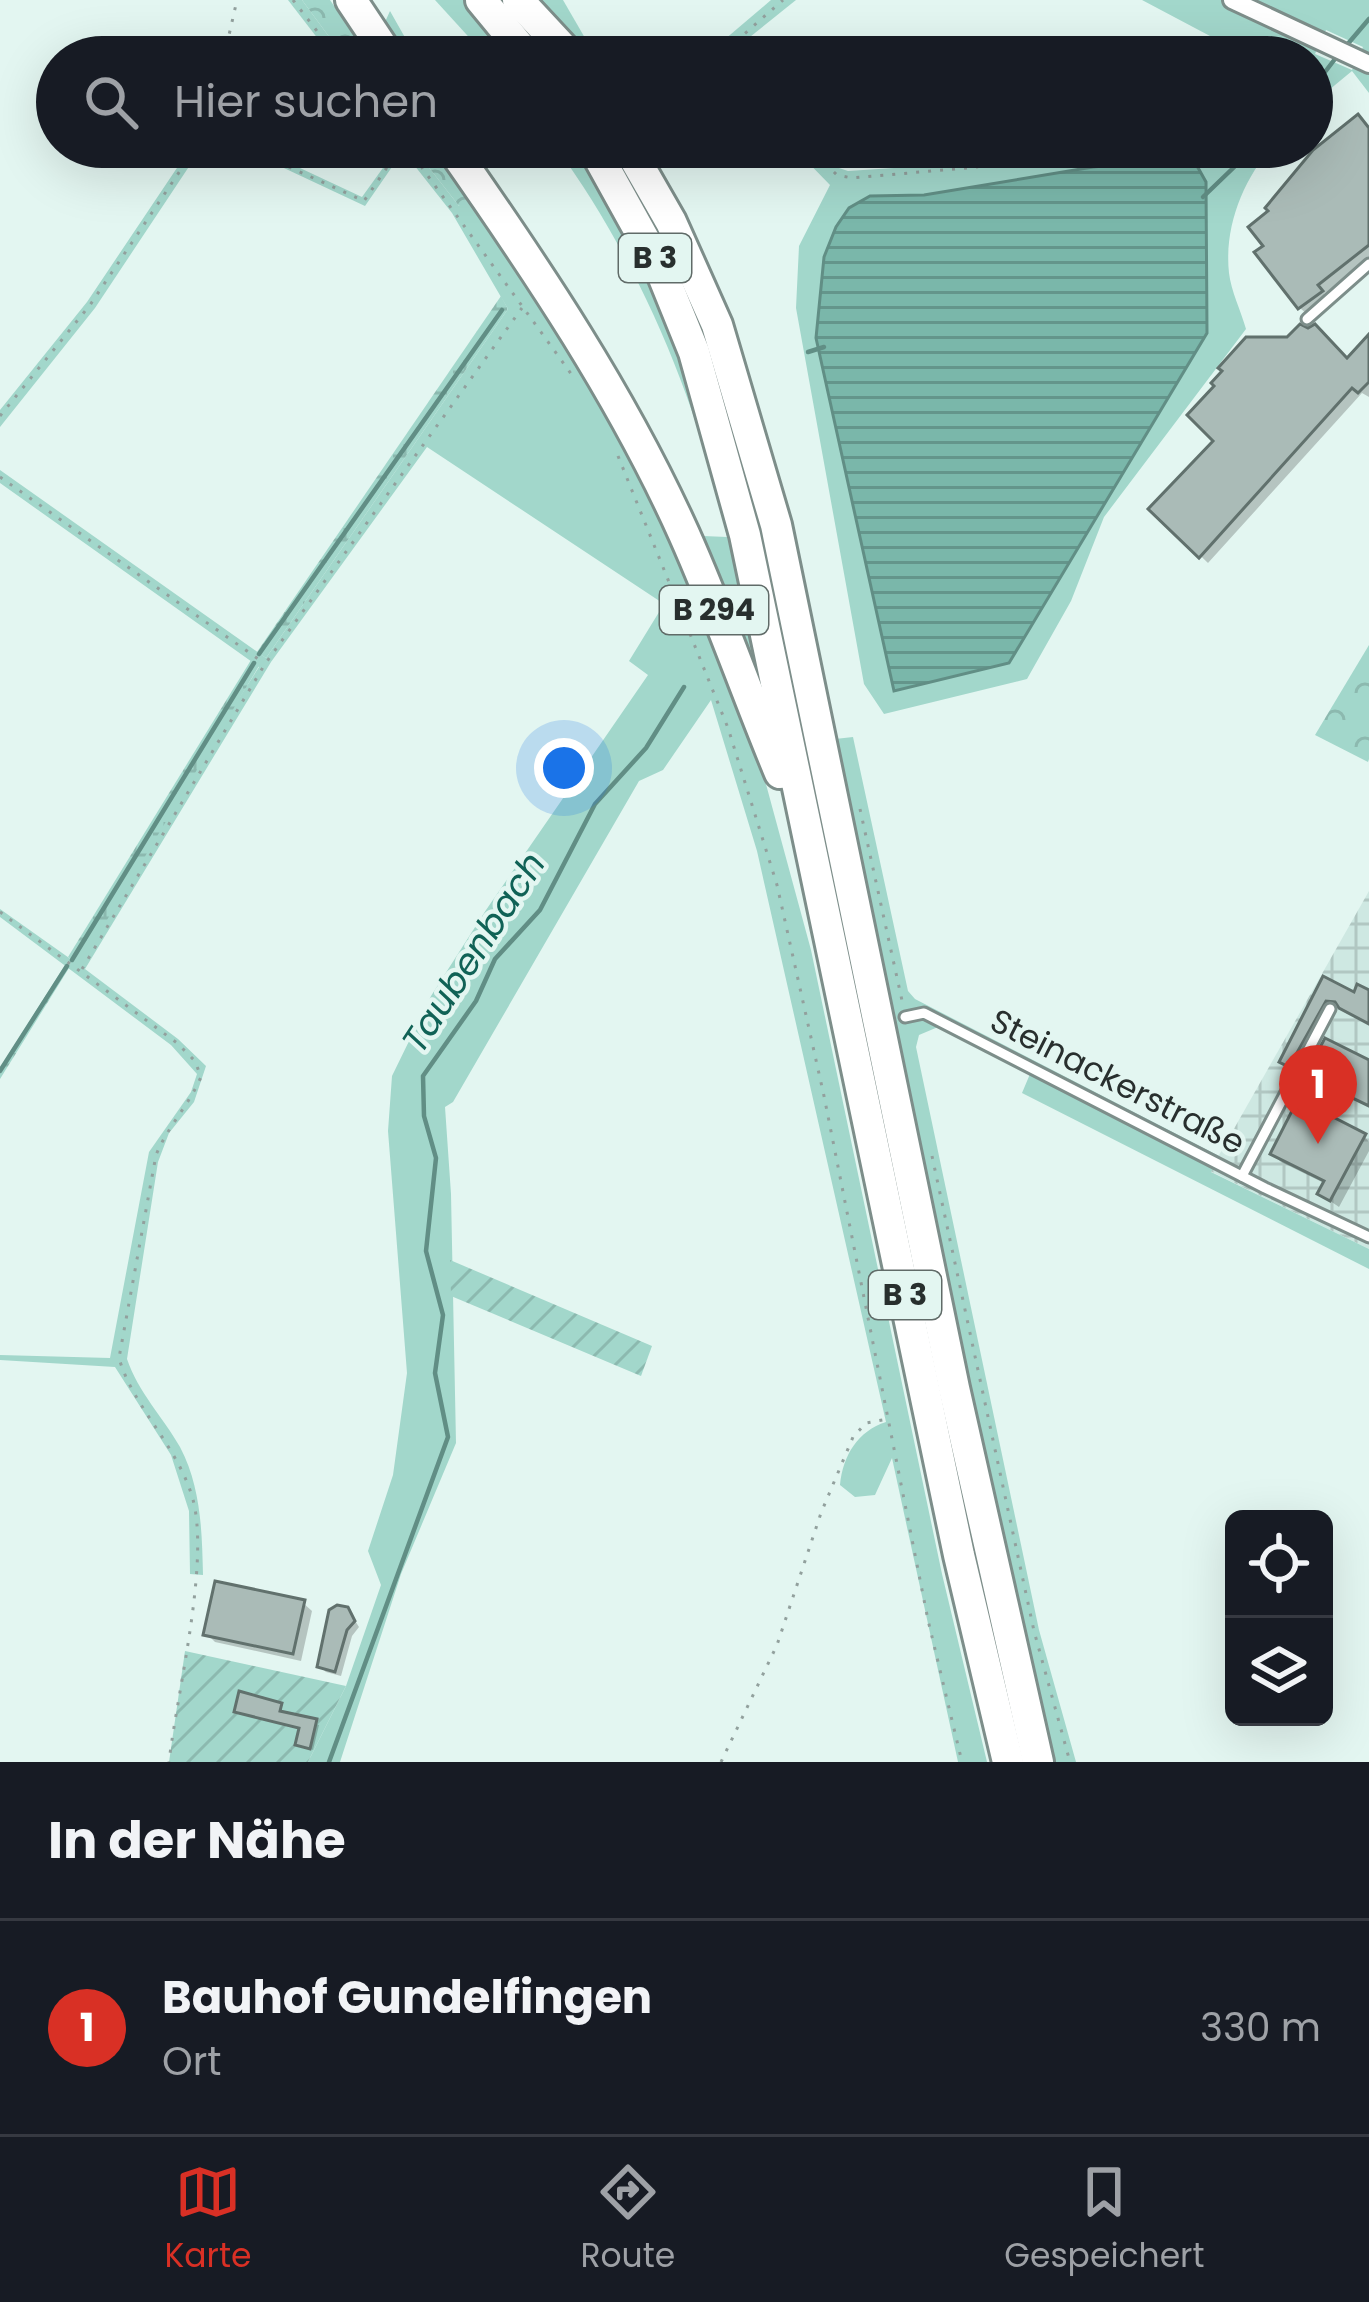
<!DOCTYPE html>
<html lang="de">
<head>
<meta charset="utf-8">
<style>
	:root { --surface:#171b24; --page:#20242c; --text:#f1f3f6; --muted:#9ea1a6; --line:#363941; --accent:#d93025 }
	body { margin:0; font-family:Poppins,sans-serif; background:var(--page); color:var(--text) }
	.controls { position:absolute; right:36px; bottom:36px; display:grid; overflow:hidden; border-radius:18px; box-shadow:0 12px 48px #0002 }
	.controls button { width:108px; height:108px; display:grid; place-items:center; padding:0; border:0; border-bottom:3px solid var(--line); background:var(--surface); color:var(--text); font:60px sans-serif }
	.you { position:absolute; left:564px; top:768px; width:42px; height:42px; margin:-30px; border:9px solid #fff; border-radius:50%; background:#1a73e8; box-shadow:0 0 0 18px #1a73e833 }
	.badge { display:grid; place-items:center; width:78px; height:78px; border-radius:50%; background:var(--accent); color:#fff; font-size:39px; font-weight:700 }
	.pin { position:absolute; translate:-50% -99px; filter:drop-shadow(0 3px 6px #0008) }
	.pin::after { content:''; position:absolute; top:63px; width:42px; height:36px; background:inherit; clip-path:polygon(0 0,100% 0,50% 100%) }
	.list { margin:0; padding:0; list-style:none }
	h2 { display:flex; justify-content:space-between; align-items:center; height:156px; margin:0; padding:0 48px; font-size:51px }
	h2 small { font-size:39px; font-weight:400; color:var(--muted) }
	.list li { display:grid; grid-template-columns:78px 1fr auto; gap:36px; align-items:center; box-sizing:border-box; height:216px; padding:0 48px; border-top:3px solid var(--line) }
	.list b { display:block; font-size:45px; white-space:nowrap }
	.list p { margin:0; font-size:39px; white-space:nowrap; color:var(--muted) }
	.list em { font-size:39px; font-style:normal; color:var(--muted) }
	.icon { flex:none; width:66px; height:66px; fill:none; stroke:currentColor; stroke-width:2; stroke-linecap:round; stroke-linejoin:round }
	.map { position:relative; flex:none; width:1369px; height:1762px; overflow:hidden }
	.search { position:absolute; background:var(--surface); box-shadow:0 12px 48px #0002; left:36px; right:36px; top:36px; height:132px; display:flex; align-items:center; gap:30px; box-sizing:border-box; padding:0 42px; border-radius:66px; color:var(--muted); font-size:45px }
	.sheet { height:372px; background:var(--surface) }
	nav { display:flex; justify-content:space-around; align-items:center; box-sizing:border-box; height:168px; border-top:3px solid var(--line); background:var(--surface); font-size:33px; color:var(--muted) }
	nav a { display:grid; justify-items:center; gap:6px }
	nav .on { color:var(--accent) }
	.map>svg:first-child { display:block }
	.industrial { fill:url(#industrial-grid) }
	.grass { fill:#a2d7cb; fill-rule:evenodd }
	.forest { fill:url(#forest-crowns) }
	.wetland { fill:url(#wetland-marsh) }
	.garden { fill:url(#garden-furrows) }
	.water { fill:url(#water-rules); stroke:#618e85; stroke-width:3 }
	.shadow { fill:#0003 }
	.lines { fill:none; stroke-linecap:round; stroke-linejoin:round }
	.stream { stroke:#618e85; stroke-width:4.5 }
	.building { fill:#aabbb7; stroke:#61716d; stroke-width:3 }
	.lane-casing { stroke:#7d8e8a; stroke-width:15 }
	.street-casing { stroke:#7d8e8a; stroke-width:22 }
	.highway-casing { stroke:#7d8e8a; stroke-width:36 }
	.path { stroke:#92a09d; stroke-width:3; stroke-dasharray:3 9; stroke-linecap:butt }
	.lane { stroke:#fff; stroke-width:9 }
	.street { stroke:#fff; stroke-width:16 }
	.highway { stroke:#fff; stroke-width:30 }
	.labels { text-anchor:middle; stroke-width:9; stroke-linejoin:round; paint-order:stroke }
	.shield { fill:#e3f6f1; stroke:#606b68; stroke-width:3 }
	.shield-label { font-size:30px; font-weight:bold; fill:#282f2e }
	.street-label { font-size:33px; fill:#282f2e; stroke:#e3f6f1 }
	.water-label { font-size:36px; font-style:italic; fill:#106256; stroke:#e3f6f1 }
</style>
</head>
<body>
<div class="map">
<svg width="1369" height="1762" viewBox="0 0 1369 1762">
	<defs>
		<pattern id="industrial-grid" width="8" height="8" patternUnits="userSpaceOnUse" patternTransform="scale(3)"><rect width="8" height="8" fill="#cee8e2"/><path d="M0 4h8M4 0v8" fill="none" stroke="#b1c7c2"/></pattern>
		<pattern id="forest-crowns" width="20" height="18" patternUnits="userSpaceOnUse" patternTransform="scale(3)"><rect width="20" height="18" fill="#a2d7cb"/><path d="M2 6a3 3 0 1 1 6 0M12 15a3 3 0 1 1 6 0" fill="none" stroke="#8cb9af"/></pattern>
		<pattern id="wetland-marsh" width="20" height="14" patternUnits="userSpaceOnUse" patternTransform="scale(3)"><rect width="20" height="14" fill="#a2d7cb"/><path d="M1 5h8M5 5V1M11 12h8M15 12V8" fill="none" stroke="#8cb9af"/></pattern>
		<pattern id="garden-furrows" width="10" height="10" patternUnits="userSpaceOnUse" patternTransform="scale(3)"><rect width="10" height="10" fill="#a2d7cb"/><path d="M-1 1l2-2M0 10L10 0M9 11l2-2" fill="none" stroke="#8cb9af"/></pattern>
		<pattern id="water-rules" width="6" height="5" patternUnits="userSpaceOnUse" patternTransform="scale(3)"><rect width="6" height="5" fill="#7ab7aa"/><path d="M0 2.5h6" fill="none" stroke="#64958b"/></pattern>
	</defs>
	<rect width="100%" height="100%" fill="#e3f6f1"/>
	<polygon class="industrial" points="1369,891 1369,1249 1210,1171"/>
	<g class="grass">
		<polygon points="288,0 302,0 344,57 332,57"/>
		<polygon points="333,0 371,0 385,22 390,11 416,57 369,57"/>
		<polygon points="435,0 563,0 596,57 487,57"/>
		<polygon points="771,0 796,0 725,57 704,57"/>
		<path d="M 1142,0 L 1369,0 L 1369,93 L 1352,71 L 1312,104 L 1312,57 L 1263,57 L 1227,45 ZM 1326,30 L 1363,47 L 1352,70 L 1315,54 Z"/>
		<polygon points="191,147 202,147 95,308 0,427 0,410 87,302"/>
		<path d="M 239,147 L 255,147 L 362,197 L 398,147 L 413,147 L 459,206 L 470,193 L 436,147 L 470,147 C 556,272 635,399 703,536 L 727,537 C 697,398 640,263 556,147 L 646,147 L 695,240 L 745,358 L 778,485 L 835,739 L 853,737 L 908,991 L 915,999 L 1219,1156 L 1211,1172 L 1369,1249 L 1369,1269 L 1022,1093 L 1030,1074 L 949,1029 L 938,1027 L 919,1035 L 916,1047 L 1039,1630 L 1076,1762 L 1018,1762 L 778,731 L 754,740 L 811,950 L 942,1574 L 987,1762 L 958,1762 L 892,1458 L 875,1495 L 855,1497 L 840,1485 C 843,1455 858,1431 886,1422 L 757,851 L 711,700 L 663,770 L 639,781 L 453,1102 L 445,1107 L 451,1194 L 456,1443 L 401,1574 L 340,1762 L 308,1762 L 346,1686 L 381,1585 L 368,1551 L 393,1475 L 407,1373 L 388,1131 L 392,1076 L 431,996 L 486,910 L 648,675 L 629,661 L 664,604 L 427,447 L 271,662 L 85,969 L 178,1039 L 206,1066 L 194,1102 L 169,1133 L 158,1162 L 127,1359 C 138,1392 163,1417 180,1447 C 201,1487 202,1531 203,1575 L 190,1574 L 189,1511 L 171,1455 L 115,1367 L 0,1360 L 0,1355 L 110,1358 L 149,1152 L 191,1092 L 197,1074 L 171,1045 L 0,917 L 0,909 L 72,960 L 259,667 L 0,483 L 0,470 L 266,658 L 508,309 L 452,213 L 403,151 L 365,206 Z"/>
		<path d="M 793,147 L 816,147 L 836,167 L 848,171 L 970,163 L 1021,147 L 1272,147 C 1243,180 1224,227 1229,273 C 1231,291 1241,311 1246,329 L 1104,517 L 1071,601 L 1027,679 L 884,714 L 864,684 L 796,308 L 799,246 L 830,185 Z"/>
	</g>
	<g class="forest">
		<polygon points="302,0 330,0 369,57 344,57"/>
		<polygon points="413,147 436,147 470,193 468,202 459,206"/>
		<polygon points="1369,645 1369,759 1368,762 1315,735"/>
	</g>
	<g class="wetland">
		<polygon points="501,296 508,309 266,658 257,652"/>
		<polygon points="251,660 259,666 80,965 68,957"/>
		<polygon points="65,965 69,968 0,1079 0,1068"/>
	</g>
	<g class="garden">
		<polygon points="450,1260 652,1346 641,1376 451,1296"/>
		<polygon points="185,1651 346,1686 308,1762 169,1762"/>
	</g>
	<polygon class="water" points="1192,157 1206,182 1207,333 1009,663 894,691 816,338 824,257 836,227 849,208 870,196 924,195 1093,167"/>
	<g class="shadow">
		<polygon points="1369,130 1369,258 1324,294 1328,300 1308,315 1300,308"/>
		<polygon points="1369,339 1369,397 1362,393 1208,563 1152,509 1347,362"/>
		<polygon points="1325,981 1355,996 1369,993 1369,1025 1341,1006 1329,1012 1298,1072 1283,1061"/>
		<polygon points="1364,1136 1369,1142 1369,1151 1339,1207 1320,1194 1326,1184 1281,1162 1273,1154"/>
		<polygon points="303,1603 312,1611 301,1661 215,1642 207,1634"/>
		<polygon points="352,1616 359,1627 352,1636 341,1676 326,1672 320,1667"/>
		<polygon points="281,1705 283,1714 319,1725 313,1750 298,1744 302,1730 237,1711"/>
	</g>
	<g class="lines">
		<g class="stream">
			<polyline points="1346,46 1369,19"/>
			<polyline points="1312,89 1338,55"/>
			<polyline points="1203,197 1255,147"/>
			<polyline points="808,352 824,347"/>
			<polyline points="259,654 502,310"/>
			<polyline points="72,960 254,663"/>
			<polyline points="0,1071 67,966"/>
			<polyline points="329,1762 448,1437 435,1373 443,1315 426,1251 436,1158 424,1116 423,1076 476,1001 495,959 540,910 595,804 646,748 684,687"/>
		</g>
	</g>
	<g class="building">
		<polygon points="1358,114 1369,128 1369,245 1318,285 1323,291 1298,309 1254,252 1263,246 1248,227 1268,211 1265,208 1313,150"/>
		<polygon points="1300,324 1308,328 1315,324 1347,358 1369,334 1369,382 1358,393 1352,388 1199,558 1148,509 1213,441 1187,415 1214,386 1211,383 1222,371 1218,368 1246,337 1287,337"/>
		<polygon points="1323,976 1354,992 1357,984 1369,990 1369,1024 1339,1008 1335,1002 1326,1001 1289,1067 1279,1062"/>
		<polygon points="1325,1038 1369,1060 1369,1106 1305,1075"/>
		<polygon points="1298,1099 1366,1134 1330,1201 1317,1194 1324,1181 1270,1154"/>
		<polygon points="215,1581 305,1600 293,1654 203,1635"/>
		<polygon points="337,1605 348,1607 355,1621 347,1630 335,1672 317,1667 329,1610"/>
		<polygon points="239,1691 282,1703 280,1711 317,1719 310,1749 295,1745 299,1728 234,1712"/>
	</g>
	<g class="lines">
		<g class="lane-casing">
			<g id="lane">
				<polyline points="1307,319 1369,264"/>
				<polyline points="905,1017 924,1013 1265,1188 1369,1237"/>
				<polyline points="1242,1176 1330,1009"/>
			</g>
		</g>
		<g class="street-casing">
			<polyline id="street" points="1232,0 1369,64"/>
		</g>
		<g class="highway-casing">
			<g id="highway">
				<polyline points="351,0 389,57"/>
				<polyline points="481,0 528,57"/>
				<polyline points="518,0 571,57"/>
				<path d="M 451,147 C 537,270 622,396 684,534 C 719,612 747,694 780,773"/>
				<polyline points="593,147 660,268 694,352 745,535 959,1555 1008,1762"/>
				<polyline points="628,147 671,222 717,325 776,525 954,1388 1038,1762"/>
			</g>
		</g>
		<g class="path">
			<polyline points="293,0 337,57"/>
			<polyline points="224,57 237,0"/>
			<polyline points="718,57 783,0"/>
			<polyline points="245,147 364,201 401,147"/>
			<polyline points="407,147 572,375"/>
			<polyline points="808,147 837,175 852,178 977,167 1042,147"/>
			<polyline points="0,416 90,305 196,147"/>
			<polyline points="618,456 728,728 777,885 824,1096 928,1620 962,1762"/>
			<polyline points="0,477 264,663"/>
			<polyline points="860,809 903,1005"/>
			<path d="M 0,912 L 177,1043 L 195,1061 L 201,1077 C 189,1105 168,1126 156,1155 L 119,1358 C 133,1407 176,1444 192,1496 C 211,1559 177,1692 169,1762"/>
			<polyline points="82,969 265,664 522,308"/>
			<polyline points="932,1156 1034,1631 1070,1762"/>
			<polyline points="721,1762 777,1645 821,1513 853,1437 866,1423 888,1419"/>
		</g>
		<use href="#lane" class="lane"/>
		<use href="#street" class="street"/>
		<use href="#highway" class="highway"/>
	</g>
	<g class="labels">
		<g class="shield">
			<rect x="619" y="234" width="72" height="48" rx="9"/>
			<rect x="660" y="586" width="108" height="48" rx="9"/>
			<rect x="869" y="1271" width="72" height="48" rx="9"/>
		</g>
		<g class="shield-label">
			<text x="655" y="268">B 3</text>
			<text x="714" y="620">B 294</text>
			<text x="905" y="1305">B 3</text>
		</g>
		<g class="street-label">
			<text transform="translate(1118 1081) rotate(27)" y="12">Steinackerstraße</text>
		</g>
		<g class="water-label">
			<text transform="translate(473 952) rotate(-57)" y="13">Taubenbach</text>
		</g>
	</g>
</svg>
<div class="controls">
<button><svg class="icon" aria-label="locate" viewBox="0 0 24 24"><circle cx="12" cy="12" r="6"/><path d="M12 2v4M12 18v4M2 12h4M18 12h4"/></svg></button>
<button><svg class="icon" aria-label="layers" viewBox="0 0 24 24"><path d="M12 4l9 5-9 5-9-5zM3 14l9 5 9-5"/></svg></button>
</div>
<div class="you"></div>
<div class="pin badge" style="left:1318px;top:1144px">1</div>
<div class="search"><svg class="icon" aria-label="search" viewBox="0 0 24 24"><circle cx="10" cy="10" r="6"/><path d="M15 15l6 6"/></svg>Hier suchen</div>
</div>
<section class="sheet">
<h2>In der Nähe<small></small></h2>
<ul class="list">
<li><span class="badge">1</span><div><b>Bauhof Gundelfingen</b><p>Ort</p></div><em>330 m</em></li>
</ul>
</section>
<nav>
<a class="on"><svg class="icon" aria-label="map" viewBox="0 0 24 24"><path d="M3 6l6-2 6 2 6-2v14l-6 2-6-2-6 2zM9 4v14M15 6v14"/></svg>Karte</a>
<a><svg class="icon" aria-label="directions" viewBox="0 0 24 24"><path d="M12 3l9 9-9 9-9-9zM9 14v-3h6M13 9l2 2-2 2"/></svg>Route</a>
<a><svg class="icon" aria-label="saved" viewBox="0 0 24 24"><path d="M7 4h10v16l-5-4-5 4z"/></svg>Gespeichert</a>
</nav>
</body>
</html>
